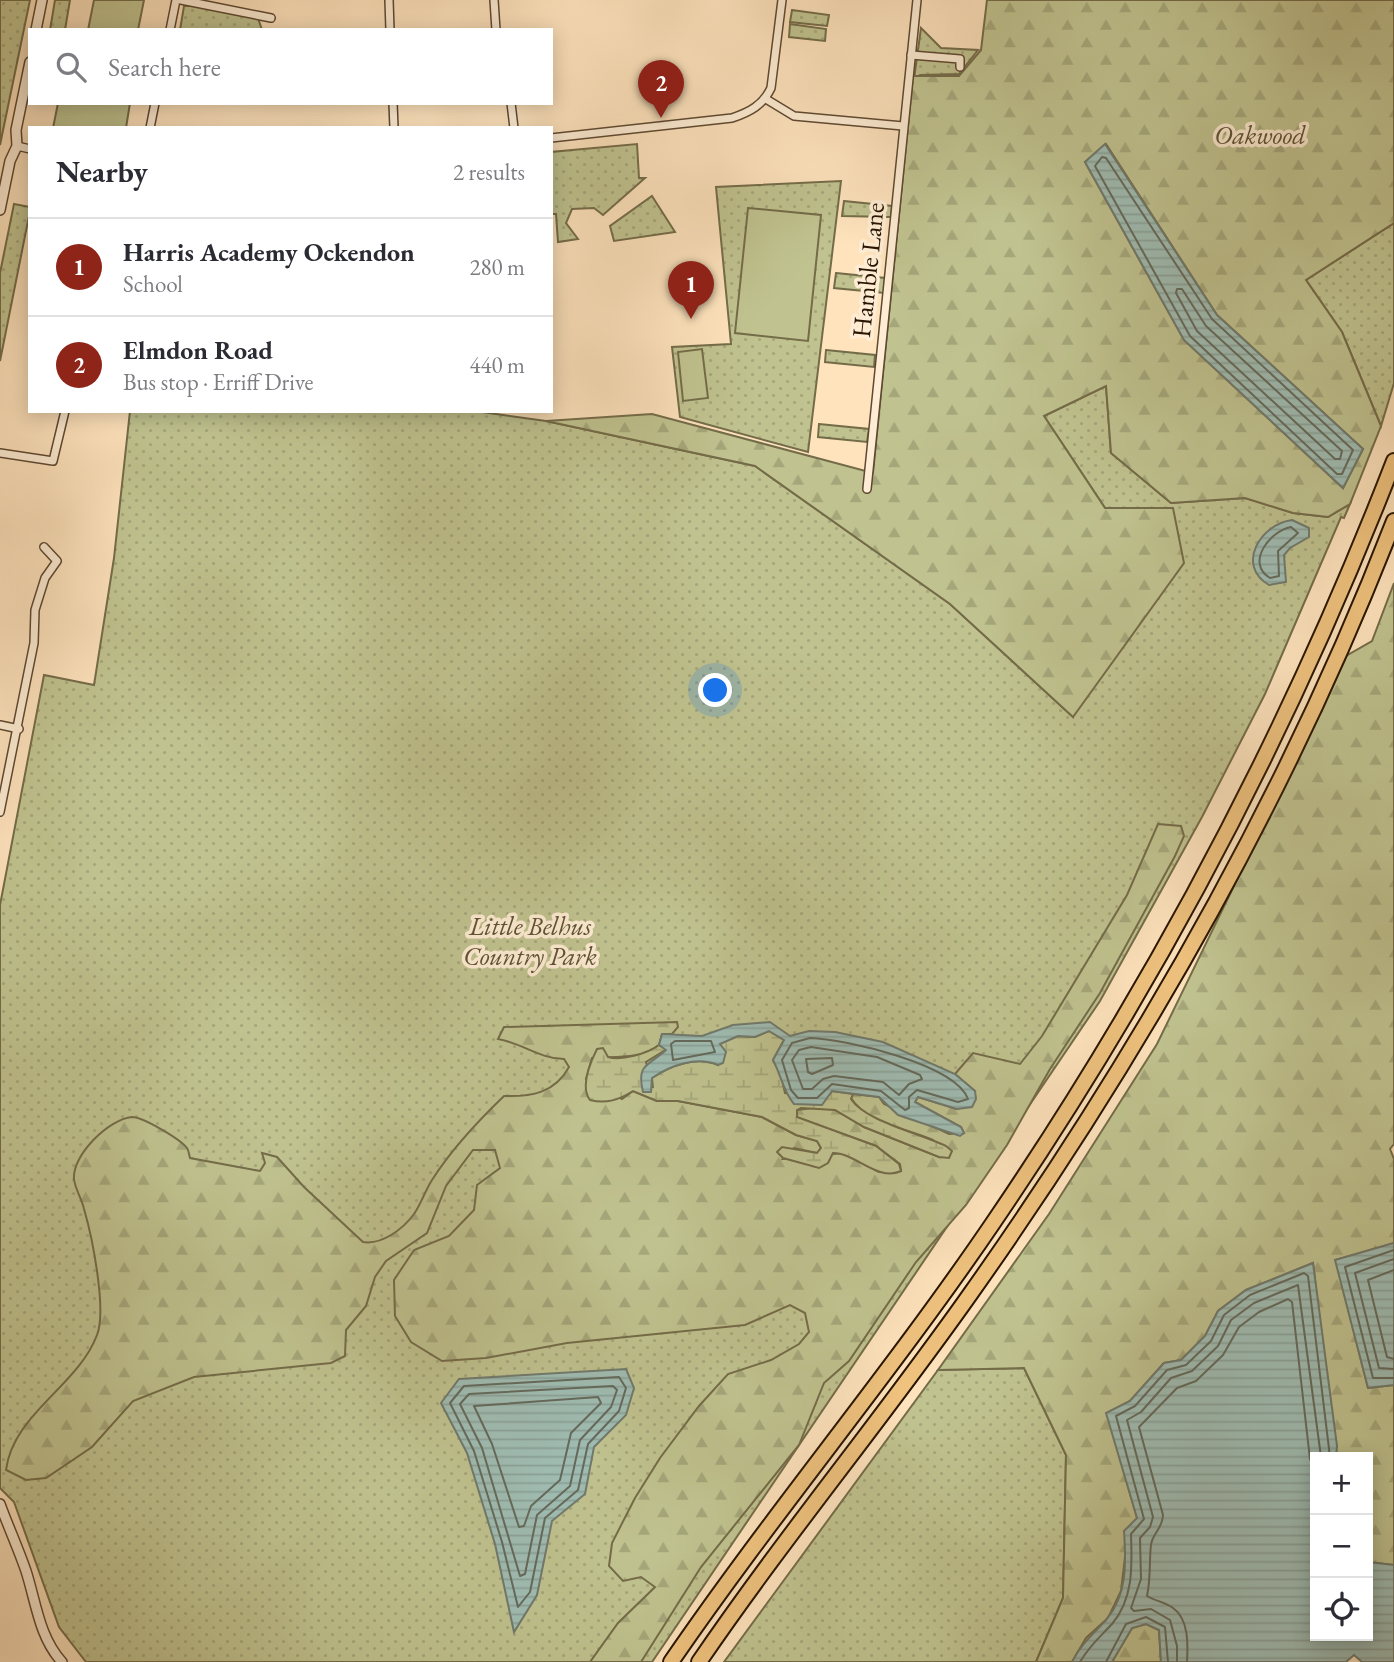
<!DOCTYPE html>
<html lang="en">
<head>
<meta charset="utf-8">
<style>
	:root { --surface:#fff; --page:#f2f2f3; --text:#2b2b33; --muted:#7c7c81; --line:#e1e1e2; --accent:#8f2418 }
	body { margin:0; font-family:"EB Garamond",serif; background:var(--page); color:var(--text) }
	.controls { position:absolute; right:21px; bottom:21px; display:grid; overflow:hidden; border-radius:0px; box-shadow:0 4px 18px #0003 }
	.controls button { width:63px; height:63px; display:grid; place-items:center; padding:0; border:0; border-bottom:2px solid var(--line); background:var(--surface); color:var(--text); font:35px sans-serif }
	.you { position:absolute; left:716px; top:691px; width:24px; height:24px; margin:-18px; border:5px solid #fff; border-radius:50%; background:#1a73e8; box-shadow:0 0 0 10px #1a73e833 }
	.badge { display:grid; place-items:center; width:46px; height:46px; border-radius:50%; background:var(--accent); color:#fff; font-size:23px; font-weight:700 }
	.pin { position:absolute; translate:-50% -58px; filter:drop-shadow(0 2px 4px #0008) }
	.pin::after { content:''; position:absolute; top:37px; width:24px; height:21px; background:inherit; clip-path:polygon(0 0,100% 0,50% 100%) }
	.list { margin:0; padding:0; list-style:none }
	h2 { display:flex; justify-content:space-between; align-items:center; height:91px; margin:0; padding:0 28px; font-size:30px }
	h2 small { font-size:23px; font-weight:400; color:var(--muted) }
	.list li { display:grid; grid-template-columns:46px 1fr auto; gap:21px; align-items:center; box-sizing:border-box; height:98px; padding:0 28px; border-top:2px solid var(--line) }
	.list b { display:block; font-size:26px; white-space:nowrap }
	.list p { margin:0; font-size:23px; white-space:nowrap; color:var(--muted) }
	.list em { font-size:23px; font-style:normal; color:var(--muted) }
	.icon { flex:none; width:38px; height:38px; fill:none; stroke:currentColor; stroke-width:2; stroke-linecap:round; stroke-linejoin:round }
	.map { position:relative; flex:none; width:1394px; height:1662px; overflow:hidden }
	.search { position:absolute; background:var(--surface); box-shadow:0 4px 18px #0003; left:28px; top:28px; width:525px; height:77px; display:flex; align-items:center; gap:18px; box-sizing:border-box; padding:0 24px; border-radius:0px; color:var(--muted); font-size:26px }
	.panel { position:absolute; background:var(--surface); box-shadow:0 4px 18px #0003; left:28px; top:126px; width:525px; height:287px; border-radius:0px }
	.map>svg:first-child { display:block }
	.grass { fill:url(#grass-dots); stroke:#746c49; stroke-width:2 }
	.forest { fill:url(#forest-firs); stroke:#746c49; stroke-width:2; fill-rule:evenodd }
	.wetland { fill:url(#wetland-marsh); stroke:#746c49; stroke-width:2 }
	.garden { fill:#c0c390; stroke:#746c49; stroke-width:2 }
	.water { fill:url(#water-rules); stroke:#707a6d; stroke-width:2 }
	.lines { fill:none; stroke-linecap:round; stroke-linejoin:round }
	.shore { stroke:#646a5c; stroke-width:2 }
	.minor-casing { stroke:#5e4831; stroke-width:10 }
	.tertiary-casing { stroke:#5e4831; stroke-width:12 }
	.motorway-casing { stroke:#281502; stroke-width:18 }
	.minor { stroke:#feedd4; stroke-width:7 }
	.tertiary { stroke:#feedd4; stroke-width:9 }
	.motorway { stroke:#efc27e; stroke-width:14 }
	.labels { text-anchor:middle; stroke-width:7; stroke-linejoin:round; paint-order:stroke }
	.park-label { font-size:26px; font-style:italic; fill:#5d5234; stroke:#feedd4 }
	.street-label { font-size:26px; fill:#281502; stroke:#feedd4 }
</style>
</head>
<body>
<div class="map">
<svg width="1394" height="1662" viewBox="0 0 1394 1662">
	<defs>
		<pattern id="grass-dots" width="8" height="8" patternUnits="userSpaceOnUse" patternTransform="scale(1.75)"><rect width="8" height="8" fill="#c0c390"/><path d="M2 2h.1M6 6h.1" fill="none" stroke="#a5a77b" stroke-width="1.8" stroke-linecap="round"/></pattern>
		<pattern id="forest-firs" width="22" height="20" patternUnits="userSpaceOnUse" patternTransform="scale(1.75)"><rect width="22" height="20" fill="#c0c390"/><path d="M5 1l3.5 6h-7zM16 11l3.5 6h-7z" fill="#a5a77b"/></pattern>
		<pattern id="wetland-marsh" width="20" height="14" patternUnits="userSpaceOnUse" patternTransform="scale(1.75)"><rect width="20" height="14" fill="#c0c390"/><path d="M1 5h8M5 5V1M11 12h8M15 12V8" fill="none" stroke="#a5a77b"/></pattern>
		<pattern id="water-rules" width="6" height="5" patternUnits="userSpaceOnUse" patternTransform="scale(1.75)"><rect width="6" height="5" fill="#a0beb5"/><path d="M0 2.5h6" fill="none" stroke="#8aa29a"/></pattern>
	</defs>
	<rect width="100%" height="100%" fill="#fee3bd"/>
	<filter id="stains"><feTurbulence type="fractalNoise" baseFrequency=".00286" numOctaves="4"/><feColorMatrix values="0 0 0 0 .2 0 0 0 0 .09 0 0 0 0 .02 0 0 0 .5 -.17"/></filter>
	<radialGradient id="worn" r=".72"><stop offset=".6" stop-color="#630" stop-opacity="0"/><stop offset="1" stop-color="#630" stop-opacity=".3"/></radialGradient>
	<g class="grass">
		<polygon points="0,0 30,0 0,145"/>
		<polygon points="55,0 70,0 65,30 50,30"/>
		<polygon points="184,6 199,6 258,18 262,30 180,30"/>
		<polygon points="792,10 829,15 827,26 790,22"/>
		<polygon points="790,24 826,29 825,41 789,37"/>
		<polygon points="921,28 941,48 978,50 959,74 920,75 914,79"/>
		<polygon points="637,144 639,178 645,178 603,215 594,208 572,209 566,223 578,239 558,242 556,214 551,214 551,152"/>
		<polygon points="841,181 808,452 680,417 672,347 731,344 716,187"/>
		<polygon points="652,196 675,232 614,241 610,226"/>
		<polygon points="844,201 892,206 891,217 842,216"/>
		<polygon points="14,204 30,207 30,211 0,361 0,273"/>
		<polygon points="1394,223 1394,383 1381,426 1342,332 1306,280"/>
		<polygon points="836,273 885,278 884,293 834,288"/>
		<polygon points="826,350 875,355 874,367 825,362"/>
		<polygon points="1106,386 1111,453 1171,503 1245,498 1293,513 1328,517 1350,504 1344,518 1341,517 1265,694 1202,817 1100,1001 652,1662 86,1662 59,1627 14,1502 0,1488 0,905 44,675 94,685 114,558 130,411 475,411 546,421 755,466 950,604 1073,717 1105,508 1044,416"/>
		<polygon points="819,424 869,429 867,442 818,437"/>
		<polygon points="1024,1368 1066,1455 1063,1598 1036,1662 724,1662 938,1370"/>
	</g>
	<g class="forest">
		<path d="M 987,0 L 1394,0 L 1394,223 L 1306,280 L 1342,332 L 1381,426 L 1350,504 L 1328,517 L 1293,513 L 1245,498 L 1171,503 L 1111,453 L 1106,386 L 1044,416 L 1105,508 L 1173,508 L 1184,563 L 1073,717 L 950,604 L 755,466 L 546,421 L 652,414 L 873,473 L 913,76 L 959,76 L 981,50 ZM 1106,144 L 1217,315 L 1363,449 L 1343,488 L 1184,340 L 1085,162 Z"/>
		<polygon points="1394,583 1394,1144 1390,1149 1394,1159 1394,1243 1336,1260 1368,1388 1394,1385 1394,1565 1368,1562 1368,1457 1336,1457 1313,1263 1246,1290 1218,1311 1205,1336 1181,1360 1164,1363 1130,1401 1107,1413 1137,1518 1125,1557 1121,1591 1108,1618 1086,1638 1072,1662 1036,1662 1063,1598 1066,1455 1024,1368 938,1370 1049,1214 1157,1044 1346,656 1372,641"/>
		<path d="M 1158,824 L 1181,826 L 1184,836 L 1175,856 L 1100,993 L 1050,1069 L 1007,1145 L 966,1205 L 916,1262 L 849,1361 L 824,1383 L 799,1445 L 701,1567 L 641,1662 L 590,1662 L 618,1623 L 655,1587 L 641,1577 L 623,1581 L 609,1566 L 612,1543 L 635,1498 L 660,1458 L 699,1406 L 728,1374 L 771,1360 L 799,1344 L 809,1332 L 805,1313 L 790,1305 L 745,1325 L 567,1343 L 486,1358 L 442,1361 L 411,1342 L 395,1316 L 394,1280 L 414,1250 L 449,1236 L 474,1210 L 477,1185 L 500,1168 L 495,1150 L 473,1150 L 446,1186 L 427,1233 L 386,1261 L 375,1277 L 366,1306 L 346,1330 L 345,1356 L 331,1363 L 194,1377 L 133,1401 L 92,1447 L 46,1478 L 26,1480 L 6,1470 C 13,1414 78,1386 97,1335 C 107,1310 92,1236 84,1209 C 82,1199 75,1189 74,1179 C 72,1155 109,1119 132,1117 C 143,1117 180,1139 187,1148 C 189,1151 189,1155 190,1158 L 260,1171 L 265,1163 L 262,1153 L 277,1157 L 304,1187 L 363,1242 C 382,1245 403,1229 414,1214 C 421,1204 425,1191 432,1180 C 451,1150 478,1121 504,1096 C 531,1097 555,1093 569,1067 L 564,1059 C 540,1059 522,1043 498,1039 L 504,1027 L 677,1022 L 678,1027 L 672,1034 L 662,1034 L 659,1045 C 640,1060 614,1056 592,1058 L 586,1079 L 622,1099 L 633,1091 L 657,1101 L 678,1101 L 762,1117 L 796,1135 L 817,1141 L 821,1148 L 817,1153 L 794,1148 L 783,1159 L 843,1153 L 879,1172 L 901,1171 L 900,1164 L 876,1146 L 796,1117 L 797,1110 L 821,1107 L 835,1110 L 864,1127 L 939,1157 L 933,1140 C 906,1128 867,1124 851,1098 L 853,1094 L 879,1097 L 884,1104 L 949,1134 L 964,1133 L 961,1127 L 915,1102 L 918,1097 L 957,1109 L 975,1091 L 955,1074 L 973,1053 L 1020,1064 L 1042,1036 L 1127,895 Z"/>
		<polygon points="1146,1624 1159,1630 1161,1662 1112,1662 1132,1628"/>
	</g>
	<path class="wetland" d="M 769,1031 L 784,1040 L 773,1060 L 781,1075 L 785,1093 L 827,1097 L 832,1091 L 853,1094 L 851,1099 C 865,1121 919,1133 946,1146 L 952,1151 L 949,1158 L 939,1157 L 864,1127 L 835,1110 L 801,1108 L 797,1110 L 797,1117 L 876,1146 L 899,1164 L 901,1171 C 878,1182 856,1153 833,1153 L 828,1163 L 819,1168 L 783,1158 L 777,1152 L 782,1147 L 817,1153 L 821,1148 L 817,1141 L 796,1135 L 762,1117 L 678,1101 L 657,1101 L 633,1091 C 619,1100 606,1104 590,1100 C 580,1087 590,1063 597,1049 L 603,1048 L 608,1057 C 621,1061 647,1054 659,1045 L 667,1049 L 646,1062 L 653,1088 L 652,1078 C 671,1065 697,1056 718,1065 L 719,1044 L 738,1036 L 755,1037 Z"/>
	<g class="garden">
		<polygon points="94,0 144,0 138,30 88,30"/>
		<polygon points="58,103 130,103 126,128 53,128"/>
		<polygon points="748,208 821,215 808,341 735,333"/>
		<polygon points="702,349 708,398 683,401 678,352"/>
	</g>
	<g class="water">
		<polygon points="1105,144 1217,315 1363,449 1343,488 1184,340 1085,162"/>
		<path d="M 1292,520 L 1309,528 L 1309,537 L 1290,548 L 1284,555 L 1286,582 L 1269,585 C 1235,565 1261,524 1292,520 Z"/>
		<path d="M 770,1022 L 790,1036 L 809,1031 L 835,1032 L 883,1042 L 955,1074 L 975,1091 L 976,1099 L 972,1107 L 957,1109 L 918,1097 L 915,1102 L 961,1127 L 964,1133 L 960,1136 L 898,1115 L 879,1097 L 832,1091 L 822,1105 L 794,1104 C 783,1091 781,1075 773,1060 L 784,1040 L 769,1031 L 755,1037 L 738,1036 L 720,1044 L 726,1052 L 723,1063 L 718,1065 C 697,1056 671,1065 652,1078 L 651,1092 L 643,1092 C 636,1063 649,1066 666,1050 L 659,1045 L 662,1034 L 702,1036 L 733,1025 Z"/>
		<polygon points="1394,1243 1394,1385 1368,1388 1335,1260"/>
		<path d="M 1313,1263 L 1337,1446 L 1336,1457 L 1315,1457 L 1315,1636 L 1368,1636 L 1368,1562 L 1394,1565 L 1394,1662 L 1362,1662 L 1354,1655 L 1346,1662 L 1161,1662 L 1159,1630 L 1146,1624 L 1132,1628 L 1112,1662 L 1072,1662 C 1081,1644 1093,1634 1106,1620 C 1128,1594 1126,1561 1124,1531 L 1137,1518 L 1106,1413 L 1130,1401 L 1164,1363 L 1181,1360 L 1205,1336 L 1218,1311 L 1246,1290 Z"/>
		<polygon points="626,1369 634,1388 626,1415 594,1447 585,1494 552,1521 537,1595 514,1632 495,1544 467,1453 441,1403 459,1379"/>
	</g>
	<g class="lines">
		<g class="shore">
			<polygon points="1102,157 1106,158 1212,319 1353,450 1342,474 1337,474 1190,336 1095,166"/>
			<polygon points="1177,289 1182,289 1206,326 1342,451 1340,459 1335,459 1197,331 1176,293"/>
			<path d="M 1291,527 L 1298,533 L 1278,551 L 1279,576 L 1270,578 C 1245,563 1270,531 1291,527 Z"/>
			<path d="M 810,1038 C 845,1039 955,1064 968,1099 L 958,1102 L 917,1090 L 909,1097 L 909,1108 L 905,1110 L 881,1091 L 832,1084 L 817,1098 L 798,1098 L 791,1090 L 782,1060 L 792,1043 Z"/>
			<polygon points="675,1041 711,1041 715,1052 673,1060 671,1044"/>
			<polygon points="811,1047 877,1057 920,1075 922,1079 909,1084 899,1095 883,1082 834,1076 823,1079 812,1089 803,1089 792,1060 799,1050"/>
			<polygon points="832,1058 833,1065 812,1074 808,1072 806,1059"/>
			<polyline points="1394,1250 1345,1267 1373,1378 1394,1378"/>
			<polyline points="1394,1259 1355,1273 1379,1368 1394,1369"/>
			<polyline points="1394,1270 1368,1280 1387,1357 1394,1359"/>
			<polygon points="619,1377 626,1388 619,1411 588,1444 578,1490 545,1518 530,1592 518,1607 502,1542 474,1451 450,1403 464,1386"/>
			<polygon points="613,1386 617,1390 611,1407 580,1440 570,1486 537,1515 525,1574 520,1576 482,1448 460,1404 469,1394"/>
			<polygon points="598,1397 601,1403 571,1433 560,1480 531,1506 524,1526 519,1527 492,1444 474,1406"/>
			<path d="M 1080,1662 C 1089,1646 1100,1637 1112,1624 C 1134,1598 1132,1565 1131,1534 L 1144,1519 L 1116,1416 L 1135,1406 L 1167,1370 L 1186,1365 L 1211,1341 L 1224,1315 L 1250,1295 L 1304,1273 L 1308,1276 L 1330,1457"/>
			<polyline points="1106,1662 1126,1624 1146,1617 1165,1627 1168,1662"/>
			<polyline points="1177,1662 1177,1646 1170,1620 1151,1609 1134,1611 1131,1608 1141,1579 1140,1538 1150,1527 1153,1517 1127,1420 1141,1412 1171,1378 1192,1371 1218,1346 1231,1320 1254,1303 1298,1285 1321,1457"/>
			<path d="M 1187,1662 C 1188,1645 1189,1619 1173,1608 C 1165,1602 1155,1601 1147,1596 C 1151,1578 1149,1562 1151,1545 C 1152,1534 1163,1528 1163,1515 L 1139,1427 L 1177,1388 L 1196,1381 L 1223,1355 L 1239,1327 L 1259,1312 L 1288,1299 L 1292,1302 L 1310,1459 L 1315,1471"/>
		</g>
		<g class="minor-casing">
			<g id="minor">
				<polyline points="181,0 271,18"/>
				<polyline points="389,0 390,30"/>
				<polyline points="494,0 496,30"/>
				<polyline points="170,30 176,0"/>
				<polyline points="911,55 960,59 960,67"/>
				<polyline points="766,99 794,116 903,126"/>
				<polyline points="393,103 394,128"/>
				<polyline points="511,103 514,128"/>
				<polyline points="150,128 155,103"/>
				<path d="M 551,138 L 732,118 C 750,112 763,105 771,88 L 782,0"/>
				<polyline points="17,146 30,149"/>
				<polyline points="0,453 53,461 65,411"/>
				<polyline points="867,489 917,0"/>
				<polyline points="0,725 19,729"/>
				<polyline points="0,812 34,643 35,610 45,578 57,561 44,547"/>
			</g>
		</g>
		<g class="tertiary-casing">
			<g id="tertiary">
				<polyline points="36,30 42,0"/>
				<polyline points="0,210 10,161 17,146 16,130 30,62"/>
				<path d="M 0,1504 C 8,1526 18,1548 26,1571 C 36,1602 39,1637 62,1662"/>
			</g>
		</g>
		<g class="motorway-casing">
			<g id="motorway">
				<path d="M 671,1662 C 774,1512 891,1373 993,1223 C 1156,984 1290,730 1394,461"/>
				<path d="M 699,1662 C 785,1536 883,1418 971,1293 C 1140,1054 1288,795 1394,521"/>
			</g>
		</g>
		<use href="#minor" class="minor"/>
		<use href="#tertiary" class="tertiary"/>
		<use href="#motorway" class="motorway"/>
	</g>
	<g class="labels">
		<g class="park-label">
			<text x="1260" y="144">Oakwood</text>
			<text x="530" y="935">Little Belhus<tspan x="530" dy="30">Country Park</tspan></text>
		</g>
		<g class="street-label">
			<text transform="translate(868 270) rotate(-84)" y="9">Hamble Lane</text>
		</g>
	</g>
	<rect width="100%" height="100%" filter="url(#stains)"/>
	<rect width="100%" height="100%" fill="url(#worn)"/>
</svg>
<div class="controls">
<button>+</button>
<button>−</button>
<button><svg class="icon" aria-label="locate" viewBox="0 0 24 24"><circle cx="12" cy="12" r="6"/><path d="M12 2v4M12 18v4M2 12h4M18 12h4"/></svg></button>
</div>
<div class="you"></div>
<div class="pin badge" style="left:691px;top:319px">1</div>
<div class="pin badge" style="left:661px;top:118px">2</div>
<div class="search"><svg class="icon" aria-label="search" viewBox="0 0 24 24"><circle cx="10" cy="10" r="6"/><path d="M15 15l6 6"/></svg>Search here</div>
<section class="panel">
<h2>Nearby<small>2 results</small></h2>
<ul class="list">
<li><span class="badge">1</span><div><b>Harris Academy Ockendon</b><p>School</p></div><em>280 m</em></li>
<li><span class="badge">2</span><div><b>Elmdon Road</b><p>Bus stop · Erriff Drive</p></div><em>440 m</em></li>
</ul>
</section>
</div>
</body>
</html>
